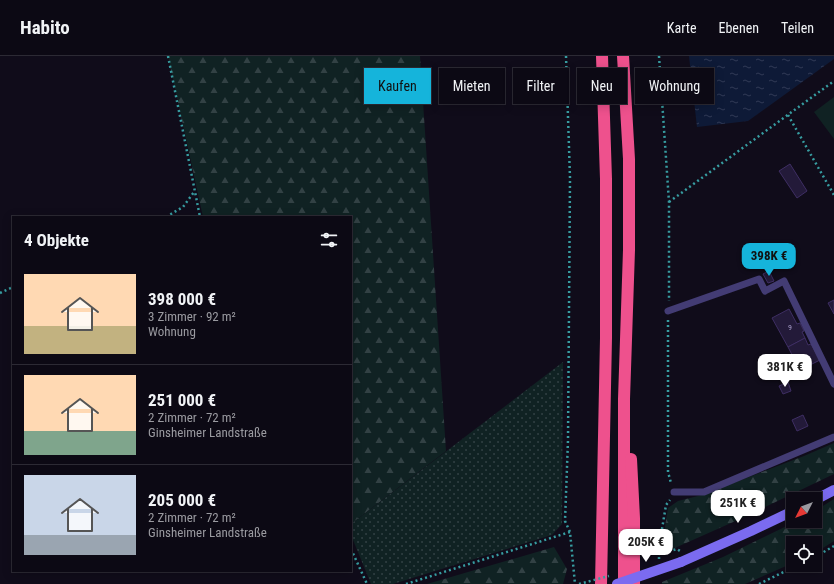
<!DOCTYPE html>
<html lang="de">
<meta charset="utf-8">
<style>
body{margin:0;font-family:"Roboto Condensed",sans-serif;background:#1a1722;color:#f1f3f6;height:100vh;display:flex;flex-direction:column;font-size:15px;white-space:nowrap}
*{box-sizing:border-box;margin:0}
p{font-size:13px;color:#9a9aa0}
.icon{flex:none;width:22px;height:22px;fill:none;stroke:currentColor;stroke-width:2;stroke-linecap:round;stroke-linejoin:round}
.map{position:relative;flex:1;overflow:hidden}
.side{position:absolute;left:12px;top:160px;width:340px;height:356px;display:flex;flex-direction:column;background:#0c0914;border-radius:0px;box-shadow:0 2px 10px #0003,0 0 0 1px #2c2a34}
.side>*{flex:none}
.guide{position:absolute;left:364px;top:12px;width:380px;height:36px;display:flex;gap:8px}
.needle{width:26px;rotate:228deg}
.tools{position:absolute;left:786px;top:436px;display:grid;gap:8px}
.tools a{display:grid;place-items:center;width:36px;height:36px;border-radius:0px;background:#0c0914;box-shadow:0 2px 10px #0003,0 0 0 1px #2c2a34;font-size:20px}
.price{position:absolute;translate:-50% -34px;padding:0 9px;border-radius:8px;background:#fff;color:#222;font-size:13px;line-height:26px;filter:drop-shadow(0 1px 2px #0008)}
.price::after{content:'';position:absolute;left:50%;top:24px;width:12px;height:9px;margin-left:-6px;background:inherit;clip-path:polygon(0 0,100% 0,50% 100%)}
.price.selected{background:#15b4db;color:#111}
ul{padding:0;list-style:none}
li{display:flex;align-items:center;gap:12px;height:100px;padding:0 12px}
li+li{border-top:1px solid #2c2a34}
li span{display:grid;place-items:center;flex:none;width:112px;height:80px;border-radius:0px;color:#555}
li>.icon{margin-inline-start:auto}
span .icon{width:48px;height:48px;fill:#fffc;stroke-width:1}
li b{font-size:17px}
h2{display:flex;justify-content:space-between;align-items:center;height:48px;padding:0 12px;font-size:17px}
.chip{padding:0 14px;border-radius:0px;background:#0c0914;box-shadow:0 2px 10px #0003,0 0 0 1px #2c2a34;font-size:14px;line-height:36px}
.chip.selected{background:#15b4db;color:#111}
header{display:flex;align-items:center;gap:24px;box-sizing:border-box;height:56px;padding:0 20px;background:#0c0914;border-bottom:1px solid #2c2a34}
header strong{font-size:19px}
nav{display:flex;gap:22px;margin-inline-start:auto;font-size:14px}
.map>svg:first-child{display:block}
.green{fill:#102223}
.forest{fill:url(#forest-firs)}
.garden{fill:url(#garden-dots)}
.water{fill:url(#water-ripples)}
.building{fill:#231a39;stroke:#3e2e63}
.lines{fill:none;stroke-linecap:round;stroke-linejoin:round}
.path{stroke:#379da1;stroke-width:2.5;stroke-dasharray:2 3;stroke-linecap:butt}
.service{stroke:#433c74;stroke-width:7}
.secondary{stroke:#7b6bf0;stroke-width:10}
.motorway{stroke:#ee518d;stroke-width:12}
.path-bridge{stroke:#379da1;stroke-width:2.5;stroke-dasharray:2 3;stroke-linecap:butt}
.secondary-bridge{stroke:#7b6bf0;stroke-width:10}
.labels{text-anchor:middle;stroke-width:4;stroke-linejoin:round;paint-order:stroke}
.number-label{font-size:8px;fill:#a89eca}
</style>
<header>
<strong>Habito</strong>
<nav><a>Karte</a><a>Ebenen</a><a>Teilen</a></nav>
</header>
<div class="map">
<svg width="834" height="528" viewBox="0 0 834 528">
<defs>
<pattern id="forest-firs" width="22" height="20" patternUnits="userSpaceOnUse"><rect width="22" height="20" fill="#102223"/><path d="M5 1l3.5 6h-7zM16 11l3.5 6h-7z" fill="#324144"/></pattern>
<pattern id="garden-dots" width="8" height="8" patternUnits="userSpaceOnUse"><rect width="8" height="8" fill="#102223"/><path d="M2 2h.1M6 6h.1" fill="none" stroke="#324144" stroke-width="1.8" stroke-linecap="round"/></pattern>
<pattern id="water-ripples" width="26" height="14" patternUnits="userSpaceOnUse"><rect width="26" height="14" fill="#0e1a37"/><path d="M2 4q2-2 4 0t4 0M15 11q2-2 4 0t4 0" fill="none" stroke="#303a55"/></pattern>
</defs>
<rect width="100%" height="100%" fill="#100c1a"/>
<path class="green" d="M834 41V83L814 56Z"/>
<g class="forest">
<path d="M168 0H420L446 395 351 468V161H203Z"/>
<path d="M834 387V418L740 463 668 495 663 496 662 489 668 452 678 445 702 439 804 400Z"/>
<path d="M834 443V485L815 497V487H793V507L745 528H662V526L723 501 797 465H815V455Z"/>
<path d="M554 491 567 513 563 528H427Z"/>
</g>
<path class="garden" d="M563 306 562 468 552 479 393 528H371L351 479V468Z"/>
<path class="water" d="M689 0H834V3L748 65 697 71Z"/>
<g class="building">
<path d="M790 108 807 135 797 142 779 115Z"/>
<path d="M769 215 774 225 768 227 763 218Z"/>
<path d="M834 244V258L828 247Z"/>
<path d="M789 253 797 268 800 267 804 275 802 276 805 282 788 291 772 262Z"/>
<path d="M805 282 808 289 811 288 820 304 800 314 788 291Z"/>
<path d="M791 305 797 317 785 323 779 312Z"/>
<path d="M788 326 791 335 783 338 779 330Z"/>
<path d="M803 359 808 370 797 375 792 364Z"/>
</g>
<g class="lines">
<g class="path">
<path d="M168 0 200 161"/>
<path d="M566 0 570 122 568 384 565 465 570 476 575 528"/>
<path d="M659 0 669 146V245"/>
<path d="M788 59 834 139"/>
<path d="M669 146 834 25"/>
<path d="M166 161 183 151 194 136"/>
<path d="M0 237 13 231"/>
<path d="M668 264V416L671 427"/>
<path d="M351 493 367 528"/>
<path d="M659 498 677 493 680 495"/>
<path d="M815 501 834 490"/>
<path d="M659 503V491L666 449 670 444"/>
<path d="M406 528 570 476"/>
<path d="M759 528 798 509"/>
</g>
<g class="service">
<path d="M668 255 759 223 765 235 784 225 834 328"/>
<path d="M674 436H704L834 381"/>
</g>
<g class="secondary">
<path d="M815 444 834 434"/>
<path d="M681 506 751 475 793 455"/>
</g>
<g class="motorway">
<path d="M623 0 629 103V194L624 343V528"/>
<path d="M631 403 634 462V528"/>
<path d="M601 528 606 282V123L602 0"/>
</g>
<path class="path-bridge" d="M579 528 609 520"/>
<path class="secondary-bridge" d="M617 528 681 506"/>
</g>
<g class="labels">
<g class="number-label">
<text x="790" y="274">9</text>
</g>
</g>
</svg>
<div class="tools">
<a><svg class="needle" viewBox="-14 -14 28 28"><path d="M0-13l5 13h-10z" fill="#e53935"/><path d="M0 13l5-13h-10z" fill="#9a9aa0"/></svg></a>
<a><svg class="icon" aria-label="locate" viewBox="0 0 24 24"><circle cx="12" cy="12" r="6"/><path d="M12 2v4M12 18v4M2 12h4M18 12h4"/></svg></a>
</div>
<b class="price selected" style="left:769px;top:221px">398K €</b>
<b class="price" style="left:785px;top:332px">381K €</b>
<b class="price" style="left:738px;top:468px">251K €</b>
<b class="price" style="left:646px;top:507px">205K €</b>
<div class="guide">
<a class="chip selected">Kaufen</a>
<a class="chip">Mieten</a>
<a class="chip">Filter</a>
<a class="chip">Neu</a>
<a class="chip">Wohnung</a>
</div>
<section class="side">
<h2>4 Objekte<svg class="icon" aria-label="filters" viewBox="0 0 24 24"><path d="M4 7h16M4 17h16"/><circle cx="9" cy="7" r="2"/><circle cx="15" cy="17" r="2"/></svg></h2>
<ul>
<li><span style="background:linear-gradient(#ffd9b3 65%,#c2b280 0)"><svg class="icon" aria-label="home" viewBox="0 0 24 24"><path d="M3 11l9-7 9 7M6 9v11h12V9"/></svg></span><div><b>398 000 €</b><p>3 Zimmer · 92 m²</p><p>Wohnung</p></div></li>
<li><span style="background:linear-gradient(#ffd9b3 70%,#7fa58c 0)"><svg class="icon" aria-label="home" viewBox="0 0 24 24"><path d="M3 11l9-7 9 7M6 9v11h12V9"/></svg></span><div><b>251 000 €</b><p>2 Zimmer · 72 m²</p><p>Ginsheimer Landstraße</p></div></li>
<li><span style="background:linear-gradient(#c9d6e8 75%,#9aa5b1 0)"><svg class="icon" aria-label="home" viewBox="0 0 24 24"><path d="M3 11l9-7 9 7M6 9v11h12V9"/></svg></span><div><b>205 000 €</b><p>2 Zimmer · 72 m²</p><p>Ginsheimer Landstraße</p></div></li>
</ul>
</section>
</div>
